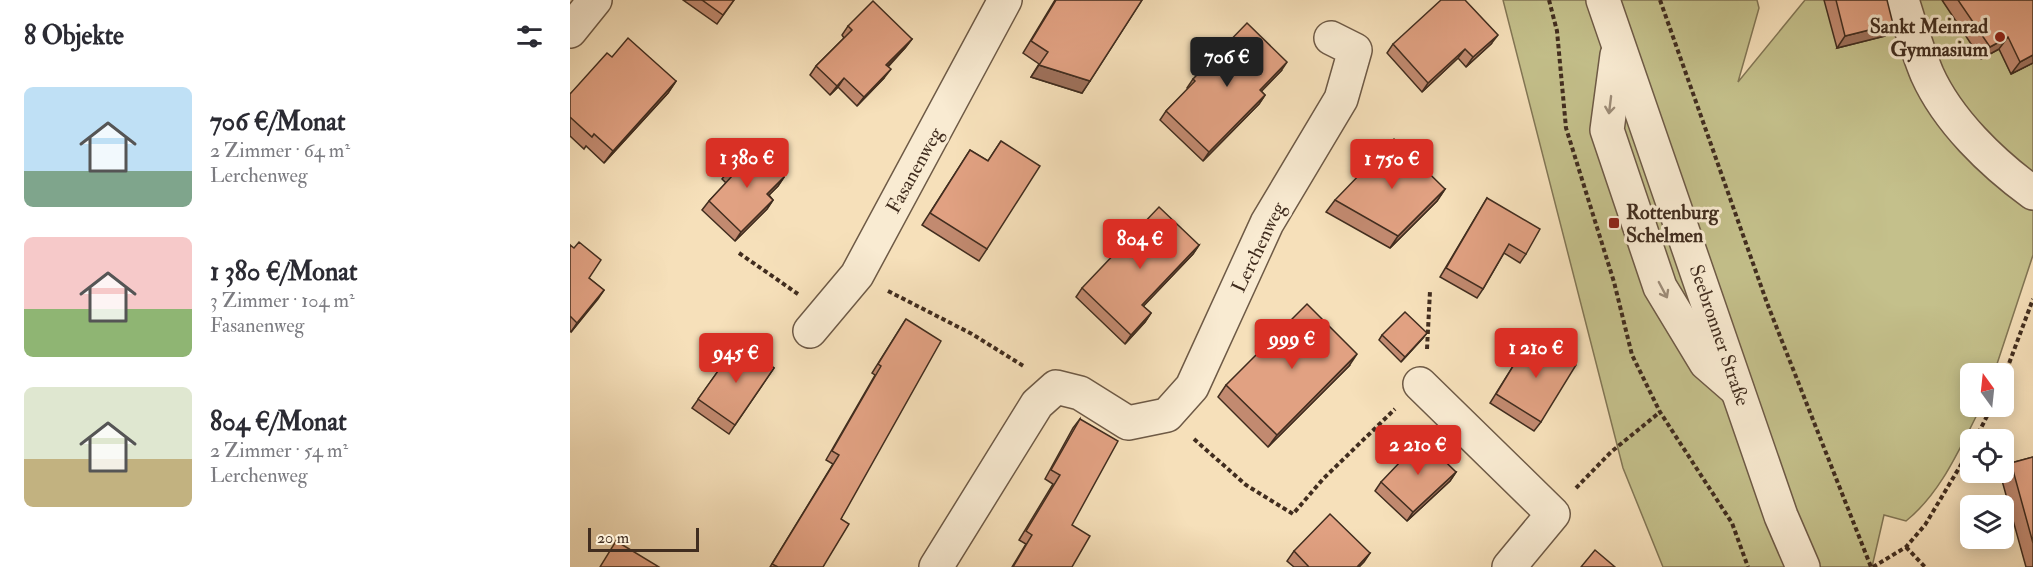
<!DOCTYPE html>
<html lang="de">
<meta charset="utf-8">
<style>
body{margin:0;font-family:"IM FELL Double Pica",serif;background:#f7f7f7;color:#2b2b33;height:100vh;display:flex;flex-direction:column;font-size:22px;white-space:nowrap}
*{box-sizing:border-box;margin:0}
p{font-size:20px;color:#7c7c81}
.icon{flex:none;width:33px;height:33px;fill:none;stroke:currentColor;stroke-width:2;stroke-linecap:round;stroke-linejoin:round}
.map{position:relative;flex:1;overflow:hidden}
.details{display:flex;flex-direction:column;background:#fff;width:570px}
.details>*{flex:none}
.needle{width:39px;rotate:345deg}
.controls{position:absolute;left:1390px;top:363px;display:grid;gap:12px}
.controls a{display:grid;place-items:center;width:54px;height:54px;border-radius:9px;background:#fff;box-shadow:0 3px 15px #0003;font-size:30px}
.scale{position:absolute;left:18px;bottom:15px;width:111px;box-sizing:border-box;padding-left:6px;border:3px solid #412d1f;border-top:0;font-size:16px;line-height:21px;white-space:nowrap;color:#412d1f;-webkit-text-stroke:4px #f9ebd2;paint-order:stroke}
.price{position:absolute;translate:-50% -51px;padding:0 14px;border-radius:6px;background:#d93025;color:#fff;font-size:20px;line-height:39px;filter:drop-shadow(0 2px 3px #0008)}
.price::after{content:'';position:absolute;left:50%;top:36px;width:18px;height:14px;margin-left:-9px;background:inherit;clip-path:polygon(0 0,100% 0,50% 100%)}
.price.active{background:#222;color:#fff}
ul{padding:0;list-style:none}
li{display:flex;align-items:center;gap:18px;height:150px;padding:0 24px}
li span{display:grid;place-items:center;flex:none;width:168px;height:120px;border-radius:9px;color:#555}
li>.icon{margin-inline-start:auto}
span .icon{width:72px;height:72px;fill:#fffc;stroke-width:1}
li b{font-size:26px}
h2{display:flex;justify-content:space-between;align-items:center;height:72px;padding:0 24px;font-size:26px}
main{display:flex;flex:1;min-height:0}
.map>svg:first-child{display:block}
.green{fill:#c4c08b;stroke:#827655;stroke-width:1.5}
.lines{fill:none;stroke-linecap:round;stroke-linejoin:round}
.minor-casing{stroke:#6e5a46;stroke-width:36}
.path{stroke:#412d1f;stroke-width:4;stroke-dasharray:4.5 3;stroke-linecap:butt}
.minor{stroke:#f9ebd2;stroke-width:33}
.wall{fill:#c28a70;stroke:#412d1f;stroke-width:1.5}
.shaded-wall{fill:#9e715b;stroke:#412d1f;stroke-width:1.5}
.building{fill:#e1a182;stroke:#412d1f;stroke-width:1.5}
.oneway{stroke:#9d8c78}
.poi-dot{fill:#8f2418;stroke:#f9ebd2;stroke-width:2}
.labels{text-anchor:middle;stroke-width:6;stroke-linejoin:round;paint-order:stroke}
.poi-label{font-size:20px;font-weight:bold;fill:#412d1f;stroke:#f9ebd2;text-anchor:end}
.street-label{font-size:20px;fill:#412d1f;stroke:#f9ebd2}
</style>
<main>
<section class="details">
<h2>8 Objekte<svg class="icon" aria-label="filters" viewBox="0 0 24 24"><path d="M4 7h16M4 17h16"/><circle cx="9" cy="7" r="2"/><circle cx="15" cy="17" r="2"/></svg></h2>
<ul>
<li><span style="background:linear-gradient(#bfe0f5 70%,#7fa58c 0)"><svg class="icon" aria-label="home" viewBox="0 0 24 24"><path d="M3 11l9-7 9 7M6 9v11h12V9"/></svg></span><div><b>706 €/Monat</b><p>2 Zimmer · 64 m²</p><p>Lerchenweg</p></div></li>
<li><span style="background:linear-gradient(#f6c9c9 60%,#8fb573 0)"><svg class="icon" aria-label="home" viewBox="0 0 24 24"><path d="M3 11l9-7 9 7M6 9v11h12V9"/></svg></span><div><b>1 380 €/Monat</b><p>3 Zimmer · 104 m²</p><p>Fasanenweg</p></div></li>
<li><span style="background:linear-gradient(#dfe7d0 60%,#c2b280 0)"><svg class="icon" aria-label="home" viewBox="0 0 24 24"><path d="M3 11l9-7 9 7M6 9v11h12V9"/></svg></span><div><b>804 €/Monat</b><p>2 Zimmer · 54 m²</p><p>Lerchenweg</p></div></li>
</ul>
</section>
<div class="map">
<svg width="1463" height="567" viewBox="0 0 1463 567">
<rect width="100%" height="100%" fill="#f6e0ba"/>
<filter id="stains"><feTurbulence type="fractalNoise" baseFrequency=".00333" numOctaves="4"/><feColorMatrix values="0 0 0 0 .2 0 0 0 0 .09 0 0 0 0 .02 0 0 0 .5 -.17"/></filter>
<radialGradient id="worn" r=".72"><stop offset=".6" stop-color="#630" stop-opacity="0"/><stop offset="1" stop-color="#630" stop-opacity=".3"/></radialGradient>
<path class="green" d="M933 0H1187L1189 8 1168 82 1235 0H1372L1411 58 1429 49 1441 74 1463 63V255L1424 373 1401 374V406L1411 407C1390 447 1372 492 1336 521L1314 515 1302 567H1093L1053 468Z"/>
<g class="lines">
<g class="minor-casing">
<g id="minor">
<path d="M1033 0 1211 516 1233 567"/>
<path d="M1332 0C1340 25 1347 50 1357 74 1378 121 1422 163 1463 193"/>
<path d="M0 31 25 0"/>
<path d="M1047 55 1037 130 1090 287 1136 363 1167 390"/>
<path d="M240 331 287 275 435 0"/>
<path d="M850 384 983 514 939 567"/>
<path d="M366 567 467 404 486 387 510 393 558 423 597 415 622 387 697 223 771 99 785 50 761 38"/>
</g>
</g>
<g class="path">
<path d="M979 0 987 31 996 128 1044 282 1062 355 1090 412 1162 523 1178 567"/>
<path d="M1090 0 1197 303 1301 567"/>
<path d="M169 253 228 294"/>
<path d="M318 291 402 334 455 367"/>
<path d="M857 349 860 291"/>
<path d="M1434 377 1463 299"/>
<path d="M624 439 676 485 723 514 753 479 825 409"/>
<path d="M1405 440 1422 406"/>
<path d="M1006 488 1041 452 1090 412"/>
<path d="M1336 547 1355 567"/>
<path d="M1303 567 1336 547 1355 525 1401 448"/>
</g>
<use href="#minor" class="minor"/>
</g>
<g class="wall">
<path d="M113 0H164L147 24Z"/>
<path d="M485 0H572L512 93 461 77 469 64 453 53Z"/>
<path d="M1254 0H1317L1315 36 1267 48Z"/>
<path d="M1372 0H1463V63L1441 74 1429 49 1411 59Z"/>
<path d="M278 26 342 39 335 48 318 67 314 78 287 106 268 87 260 95 240 75 246 66 274 38 272 35Z"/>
<path d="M823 44H921L896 67 888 58 852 92 817 53Z"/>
<path d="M42 57 106 81 98 93 34 163 16 146 14 149 0 136V94Z"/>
<path d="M711 71 691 91 695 95 689 104 633 161 590 120 596 111 618 89 617 88 623 79Z"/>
<path d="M431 141 417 249 409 261 352 225 400 150 418 161Z"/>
<path d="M159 170 214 177 208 186 199 195 203 200 197 209 165 241 132 210 139 201 156 183 152 179Z"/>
<path d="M875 189 867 201 820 248 756 212 765 200Z"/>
<path d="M917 198 956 254 950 263 934 253 913 289 907 298 870 277Z"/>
<path d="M0 245 19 278 34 290 1 332 0 331Z"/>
<path d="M629 245 623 254 573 306 581 313 575 322 555 344 506 297 512 288Z"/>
<path d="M336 319 271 519 253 567H200L263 464 256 460 305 375 302 373Z"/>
<path d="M812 335 853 338 831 362 809 340Z"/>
<path d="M961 337 971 422 964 431 920 403Z"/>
<path d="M168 343 204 368 159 434 122 408Z"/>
<path d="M779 366 698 447 648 397 656 385Z"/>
<path d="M510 419 502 525V567H442L456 544 449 540 483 484 475 479 503 428Z"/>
<path d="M1463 457V567H1456L1431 477 1441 463Z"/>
<path d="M886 472 880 481 837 521 805 491 811 482Z"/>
<path d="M724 551 800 553 789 567H724L717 561Z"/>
</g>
<g class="shaded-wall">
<path d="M1323 24 1315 36 1267 48 1275 36Z"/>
<path d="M928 35 921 44 896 67 903 57Z"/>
<path d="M1438 37 1429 49 1411 59 1420 47Z"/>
<path d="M342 39 335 48 310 74 316 65Z"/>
<path d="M895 49 888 58 852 92 858 83Z"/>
<path d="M1463 55V63L1441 74 1450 62Z"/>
<path d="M717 62 711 71 684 99 690 90Z"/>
<path d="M469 65 520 81 512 93 461 77Z"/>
<path d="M321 69 314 78 287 106 294 97Z"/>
<path d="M274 78 268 87 260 95 267 86Z"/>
<path d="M106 81 98 93 34 163 43 151Z"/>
<path d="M695 95 689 104 633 161 639 152Z"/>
<path d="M214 177 208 186 191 203 197 194Z"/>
<path d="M875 189 867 201 820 248 828 236Z"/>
<path d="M203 200 197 209 165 241 171 232Z"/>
<path d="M629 245 623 254 566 314 572 305Z"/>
<path d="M34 290 28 299 1 332 7 323Z"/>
<path d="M581 313 575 322 555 344 561 335Z"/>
<path d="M857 333 853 338 831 362 835 357Z"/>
<path d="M787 354 779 366 698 447 707 435Z"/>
<path d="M886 472 880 481 837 521 843 512Z"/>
<path d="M800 553 794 562 789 567H787Z"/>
</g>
<g class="building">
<path d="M132 0H164L153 15Z"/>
<path d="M486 0H572L520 81 469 65 478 52 461 41Z"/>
<path d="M871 0H895L928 35 903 57 895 49 858 83 823 44Z"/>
<path d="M1266 0H1317L1323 24 1275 36Z"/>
<path d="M1388 0H1463V55L1450 62 1438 37 1420 47Z"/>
<path d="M303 1 342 39 316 65 321 69 294 97 274 78 267 86 246 66 282 30 278 26Z"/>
<path d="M677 23 717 62 690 90 695 95 639 152 596 111 625 81 623 79Z"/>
<path d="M58 38 106 81 43 151 24 134 22 137 0 117V94L37 53 42 57Z"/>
<path d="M824 139 875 189 828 236 765 200Z"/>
<path d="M431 141 470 166 417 249 360 213 400 150 418 161Z"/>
<path d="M182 146 214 177 197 194 203 200 171 232 139 201 163 175 159 170Z"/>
<path d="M917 198 970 229 956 254 939 244 913 289 876 268Z"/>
<path d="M589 207 629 245 572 305 581 313 561 335 512 288Z"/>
<path d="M9 242 31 260 19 278 34 290 7 323 0 316V245L4 248Z"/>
<path d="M737 304 787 354 707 435 656 385Z"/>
<path d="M835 312 857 333 835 357 812 335Z"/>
<path d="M336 319 371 341 271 519 279 524 253 567H208L202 564 269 455 262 451 311 366 308 364Z"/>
<path d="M961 337 1006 365 971 422 926 394Z"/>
<path d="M168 343 204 368 165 425 128 399Z"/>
<path d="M510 419 548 441 502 525 520 536 502 567H443L462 535 456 531 490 475 481 470Z"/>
<path d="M852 439 886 472 843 512 811 482Z"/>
<path d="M1463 457V543L1441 463Z"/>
<path d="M760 514 800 553 787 567H739L724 551Z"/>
<path d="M46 541 89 567H30Z"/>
<path d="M1025 550 1045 567H1011Z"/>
</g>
<defs><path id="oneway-shaft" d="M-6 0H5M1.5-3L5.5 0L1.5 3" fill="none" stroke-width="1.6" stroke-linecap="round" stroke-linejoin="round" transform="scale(1.5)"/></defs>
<g class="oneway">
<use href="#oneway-shaft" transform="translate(1040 105) rotate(97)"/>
<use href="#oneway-shaft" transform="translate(1093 290) rotate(62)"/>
</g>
<g class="poi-dot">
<circle cx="1430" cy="37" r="6"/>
<rect x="1038" y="217" width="12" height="12" rx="3"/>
</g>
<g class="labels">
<g class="poi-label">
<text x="1418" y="33">Sankt Meinrad<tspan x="1418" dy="23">Gymnasium</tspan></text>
<text x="1056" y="219" text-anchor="start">Rottenburg<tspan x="1056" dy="23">Schelmen</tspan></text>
</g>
<g class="street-label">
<text transform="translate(344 170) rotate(-61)" y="7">Fasanenweg</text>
<text transform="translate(688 247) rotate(-64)" y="7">Lerchenweg</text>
<text transform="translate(1150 335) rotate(71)" y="7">Seebronner Straße</text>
</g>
</g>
<rect width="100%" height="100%" filter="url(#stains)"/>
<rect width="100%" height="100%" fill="url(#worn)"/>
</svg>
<div class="controls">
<a><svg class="needle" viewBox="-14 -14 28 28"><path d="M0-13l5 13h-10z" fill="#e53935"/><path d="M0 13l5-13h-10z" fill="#7c7c81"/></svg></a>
<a><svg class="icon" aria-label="locate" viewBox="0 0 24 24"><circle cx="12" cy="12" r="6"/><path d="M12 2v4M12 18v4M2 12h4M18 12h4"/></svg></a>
<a><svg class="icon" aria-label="layers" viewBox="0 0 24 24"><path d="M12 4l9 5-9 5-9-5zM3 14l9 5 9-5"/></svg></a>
</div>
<div class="scale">20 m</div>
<b class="price active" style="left:657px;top:88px">706 €</b>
<b class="price" style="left:177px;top:189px">1 380 €</b>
<b class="price" style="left:822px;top:190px">1 750 €</b>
<b class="price" style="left:570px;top:270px">804 €</b>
<b class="price" style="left:722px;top:370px">999 €</b>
<b class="price" style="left:966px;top:379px">1 210 €</b>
<b class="price" style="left:166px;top:384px">945 €</b>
<b class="price" style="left:848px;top:476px">2 210 €</b>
</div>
</main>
